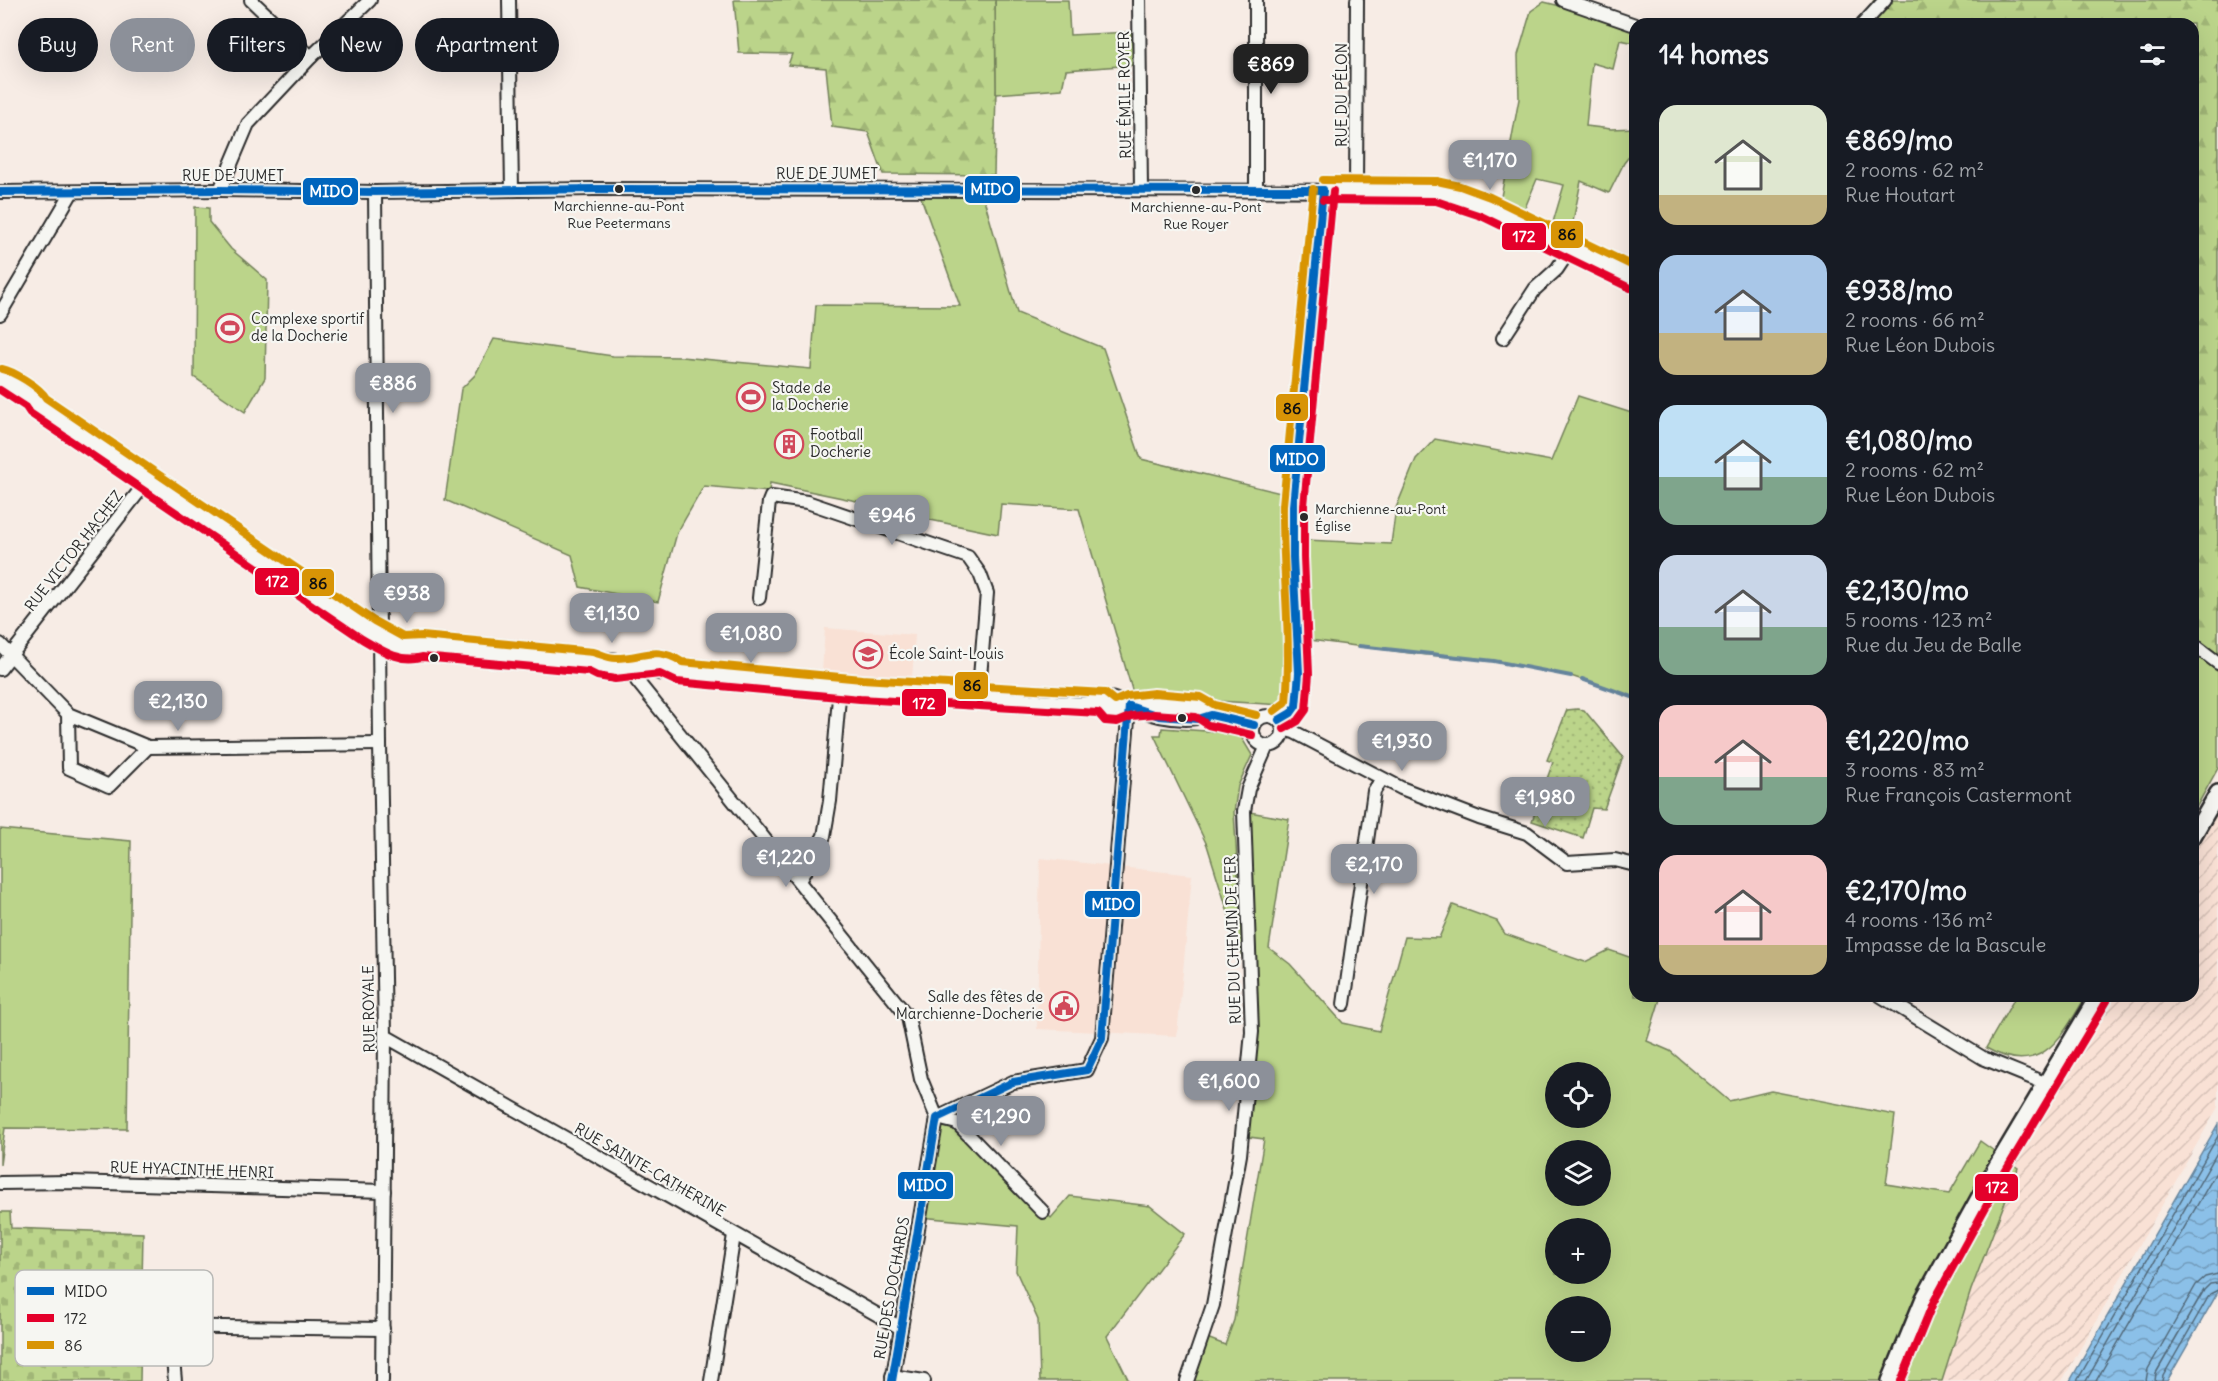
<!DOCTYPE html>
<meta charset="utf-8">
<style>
body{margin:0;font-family:Delius,sans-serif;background:#242831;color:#f1f3f6;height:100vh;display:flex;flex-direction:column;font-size:22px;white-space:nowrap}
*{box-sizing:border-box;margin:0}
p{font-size:20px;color:#9ea1a6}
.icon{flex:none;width:33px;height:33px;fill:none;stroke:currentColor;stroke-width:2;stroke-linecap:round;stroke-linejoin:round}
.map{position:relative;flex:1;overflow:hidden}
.drawer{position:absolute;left:1629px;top:18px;width:570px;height:984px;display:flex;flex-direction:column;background:#171b24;border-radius:18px;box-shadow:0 6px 24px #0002}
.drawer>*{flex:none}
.top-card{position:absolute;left:18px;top:18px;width:570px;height:54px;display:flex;gap:12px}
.tools{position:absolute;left:1545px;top:1062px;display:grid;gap:12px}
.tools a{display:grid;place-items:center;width:66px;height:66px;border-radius:50%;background:#171b24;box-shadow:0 6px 24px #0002;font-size:30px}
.price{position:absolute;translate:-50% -51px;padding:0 14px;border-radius:12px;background:#8c9099;color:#fff;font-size:20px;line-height:39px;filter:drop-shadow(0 2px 3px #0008)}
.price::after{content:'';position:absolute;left:50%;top:36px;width:18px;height:14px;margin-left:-9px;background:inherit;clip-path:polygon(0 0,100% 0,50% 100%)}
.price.current{background:#222;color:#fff}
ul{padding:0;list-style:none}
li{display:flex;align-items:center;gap:18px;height:150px;padding:0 30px}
li span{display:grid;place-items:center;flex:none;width:168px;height:120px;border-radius:18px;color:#555}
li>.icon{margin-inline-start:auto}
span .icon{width:72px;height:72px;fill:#fffc;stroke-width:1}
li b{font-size:26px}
h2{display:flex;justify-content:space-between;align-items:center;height:72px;padding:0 30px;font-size:26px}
.tag{padding:0 21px;border-radius:27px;background:#171b24;box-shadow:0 6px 24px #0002;font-size:21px;line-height:54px}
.tag.current{background:#8c9099;color:#fff}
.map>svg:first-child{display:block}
.built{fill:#f9e1d5}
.industrial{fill:url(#industrial-furrows)}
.grass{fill:#bbd48a;stroke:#73805a;stroke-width:1.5;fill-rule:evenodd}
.forest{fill:url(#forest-firs);stroke:#73805a;stroke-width:1.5}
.cemetery{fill:url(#cemetery-stones);stroke:#73805a;stroke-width:1.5}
.park{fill:url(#park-dots);stroke:#73805a;stroke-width:1.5}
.water{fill:url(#water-waves);stroke:#65849c;stroke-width:1.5}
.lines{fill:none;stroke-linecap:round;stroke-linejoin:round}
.shore{stroke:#516777;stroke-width:1.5}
.stream{stroke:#65849c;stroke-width:4}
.minor-casing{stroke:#2b2b2b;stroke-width:16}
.major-casing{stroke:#2b2b2b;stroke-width:20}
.minor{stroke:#f6f6f2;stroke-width:12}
.major{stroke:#f6f6f2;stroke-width:15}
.bus-1-casing{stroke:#f6f6f2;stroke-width:12}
.bus-2-casing{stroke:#f6f6f2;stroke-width:12}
.bus-3-casing{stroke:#f6f6f2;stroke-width:12}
.bus-1{stroke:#0065bd;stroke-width:8}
.bus-2{stroke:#e4002b;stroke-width:8}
.bus-3{stroke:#d89406;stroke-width:8}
.bus-dot{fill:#2b2b2b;stroke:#f6f6f2;stroke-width:2}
.labels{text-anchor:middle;stroke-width:4.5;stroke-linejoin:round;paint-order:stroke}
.bus-label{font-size:14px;fill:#2b2b2b;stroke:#f6f6f2}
.street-label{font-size:15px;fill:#2b2b2b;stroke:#f6f6f2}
.poi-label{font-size:15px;fill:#2b2b2b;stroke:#f6f6f2;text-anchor:start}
.key{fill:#f6f6f2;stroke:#b9b9b6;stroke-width:1.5}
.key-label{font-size:16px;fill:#2b2b2b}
.line-badge{stroke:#f6f6f2;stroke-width:2}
.badge-label{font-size:16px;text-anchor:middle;font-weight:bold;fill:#fff}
.pale-badge-label{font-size:16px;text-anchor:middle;font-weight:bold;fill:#111}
</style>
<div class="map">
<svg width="2218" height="1381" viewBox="0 0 2218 1381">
<defs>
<pattern id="industrial-furrows" width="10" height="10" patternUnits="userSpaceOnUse" patternTransform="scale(1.5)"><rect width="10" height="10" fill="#f9e1d5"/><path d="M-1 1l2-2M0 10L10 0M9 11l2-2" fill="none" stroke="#d6c1b7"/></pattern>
<pattern id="forest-firs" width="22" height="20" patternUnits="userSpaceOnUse" patternTransform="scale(1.5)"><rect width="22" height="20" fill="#bbd48a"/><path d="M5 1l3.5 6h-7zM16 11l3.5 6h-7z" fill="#a1b677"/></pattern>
<pattern id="cemetery-stones" width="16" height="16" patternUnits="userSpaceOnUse" patternTransform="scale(1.5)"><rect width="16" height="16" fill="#bbd48a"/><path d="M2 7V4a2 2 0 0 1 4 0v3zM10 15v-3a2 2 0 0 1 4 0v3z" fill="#a1b677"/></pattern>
<pattern id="park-dots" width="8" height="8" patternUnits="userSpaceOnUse" patternTransform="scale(1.5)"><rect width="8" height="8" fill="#bbd48a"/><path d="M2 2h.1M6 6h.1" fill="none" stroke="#a1b677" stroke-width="1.8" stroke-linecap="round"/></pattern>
<pattern id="water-waves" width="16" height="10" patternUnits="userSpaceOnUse" patternTransform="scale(1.5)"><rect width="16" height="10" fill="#8bc0e8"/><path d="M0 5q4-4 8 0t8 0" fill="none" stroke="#729cbc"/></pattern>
</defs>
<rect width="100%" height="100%" fill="#f7ece5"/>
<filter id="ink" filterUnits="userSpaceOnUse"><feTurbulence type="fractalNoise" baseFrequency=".0167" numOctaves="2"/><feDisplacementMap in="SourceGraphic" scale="12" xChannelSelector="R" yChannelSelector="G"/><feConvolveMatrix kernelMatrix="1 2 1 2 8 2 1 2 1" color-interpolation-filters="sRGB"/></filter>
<g filter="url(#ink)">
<g class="built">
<path d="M825 628 915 635 912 680 822 672Z"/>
<path d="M1040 858 1192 875 1177 1036 1037 1029Z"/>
</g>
<path class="industrial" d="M2218 812V1107L2062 1381H1942L1971 1290 2008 1161 2106 996H2193V853Z"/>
<g class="grass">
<path d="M995 0H1068L1070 35 1131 32 1134 65 1066 70 1062 89 996 94Z"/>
<path d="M1544 2 1629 23 1635 26V43L1620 40 1613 69 1592 63 1586 126 1611 129 1635 128V149L1624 163 1609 193 1581 181 1570 237 1551 229 1564 185 1537 179 1522 215 1500 202 1519 99 1518 55 1531 11Z"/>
<path d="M918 189H981L1017 313 1103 348 1141 459 1289 495C1288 512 1287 529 1287 546 1287 571 1295 693 1283 705L1136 696 1133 693 1079 509 1001 504 998 534 873 508 871 504 770 483 769 492 704 486 677 533 658 602 580 587 572 555 445 500 461 389 475 375 494 339 613 356 681 357 811 369 816 305 960 306Z"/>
<path d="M195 207 209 208V222L231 249 267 280 265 378 245 412 194 377Z"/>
<path d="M1578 396 1635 414V698L1571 676 1494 661 1418 654 1310 640 1297 622 1306 540 1391 544 1396 508 1416 459 1435 439 1551 461Z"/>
<path d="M2193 652 2218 672V768L2193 813Z"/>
<path d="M1162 728 1235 733 1240 735 1252 755 1238 786 1234 812 1243 960 1207 845 1154 735H1161Z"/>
<path d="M1244 811 1289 819 1269 948 1290 964 1343 1023 1379 1031 1405 937 1439 938 1453 905 1497 921 1505 934 1585 962 1609 950 1635 959V996H1661L1647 1041 1670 1051 1729 1101 1771 1091 1895 1115 1886 1184 1949 1194 1980 1141 2018 1168 1971 1290 1942 1381H1190L1202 1336 1225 1345 1234 1320 1264 1139 1241 1136 1251 1072ZM1556 1072H1600V1118H1556ZM1556 1150H1600V1196H1556ZM1556 1228H1600V1274H1556ZM1556 1306H1600V1352H1556Z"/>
<path d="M0 829 131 841 127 1129 5 1128 0 1165Z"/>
<path d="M2016 996H2086C2061 1038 2041 1079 1986 1048Z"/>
<path d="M937 1118 957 1123 1051 1218 1070 1196 1150 1206 1185 1234 1107 1336 1129 1381H1040L1038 1320 1016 1271 1018 1226 920 1217Z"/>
</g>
<g class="forest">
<path d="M734 0H995L996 89 994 175 883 174 868 132 832 127 826 68 788 65 792 54 739 53Z"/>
<path d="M1874 0H2218V654L2193 635V24H1858Z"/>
</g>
<path class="cemetery" d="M0 1212H10L11 1228 143 1233 140 1381H0Z"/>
<path class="park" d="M1577 709 1584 710 1623 757 1604 809 1592 808 1583 838 1532 821 1553 762 1547 760 1567 710Z"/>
<path class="water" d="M2218 1124V1292L2167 1381H2070Z"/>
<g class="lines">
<g class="shore">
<path d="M2077 1381 2218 1136"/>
<path d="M2086 1381 2218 1151"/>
<path d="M2096 1381 2218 1169"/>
<path d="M2146 1381 2148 1369 2196 1285 2205 1277 2218 1274"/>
<path d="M2155 1381 2156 1373 2204 1290 2210 1284 2218 1283"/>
<path d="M2162 1381 2163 1376 2210 1294 2218 1290"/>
</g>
<g class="stream">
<path d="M1359 646 1494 661 1571 676"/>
<path d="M1582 679 1635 698"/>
</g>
<g class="minor-casing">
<g id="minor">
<path d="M251 0 311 57"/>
<path d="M509 0 512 190"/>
<path d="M1139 0 1141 190"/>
<path d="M1563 0 1635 25"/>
<path d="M1863 24 1885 0"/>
<path d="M220 190 248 124 311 57 370 0"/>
<path d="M1256 190V0"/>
<path d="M1356 191 1357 0"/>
<path d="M0 192 220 190 375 192 594 189 1437 191 1485 206 1635 279"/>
<path d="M375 192 380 744 385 1036 382 1381"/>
<path d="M0 314 72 192"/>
<path d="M1503 338 1535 289 1557 269 1571 248"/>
<path d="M0 379 5 380 36 401V404L368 630C385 640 402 654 421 646L592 662C610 675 640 665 660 663L666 664 678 672"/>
<path d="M759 598 769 502 771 497 807 502 968 557 980 574 987 593 980 677 981 696"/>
<path d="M384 637 414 640 421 646"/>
<path d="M0 644 68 714 148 747 380 744"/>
<path d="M2193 644 2218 663"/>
<path d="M592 662C612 652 638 668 658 673 665 674 671 673 678 672L861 689 1084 704 1103 703 1109 698C1119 699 1123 703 1131 707 1156 717 1186 723 1211 715"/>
<path d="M635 666 637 681 908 1017 921 1079 937 1118 957 1123 1043 1212"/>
<path d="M0 669 148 480"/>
<path d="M1103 703 1109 711 1117 712 1129 706 1154 703 1200 707 1211 715 1254 725"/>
<path d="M68 714 69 768 109 786 148 747"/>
<circle cx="1268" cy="731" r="15"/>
<path d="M1279 720 1291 713 1296 706 1299 673 1293 557V506L1323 190"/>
<path d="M1283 729 1294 732 1401 788 1479 818 1527 833 1567 863 1615 860 1635 865"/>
<path d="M799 881 824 836 830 801 840 686"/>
<path d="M1881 996 1983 1058 2047 1084"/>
<path d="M1344 1004 1374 791 1382 779"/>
<path d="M385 1036 901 1328"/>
<path d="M0 1183 69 1182 384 1191"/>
<path d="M142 1326 383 1329"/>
<path d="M170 1326 175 1381"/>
<path d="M892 1376 924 1381"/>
<path d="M711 1381 734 1235"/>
<path d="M892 1381 937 1118 1013 1082 1087 1070 1102 1038 1129 706"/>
<path d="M1187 1381 1213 1305 1240 1155 1252 1032 1244 811 1248 789 1267 746"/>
</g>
</g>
<g class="major-casing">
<g id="major">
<path d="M2193 836 2218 793"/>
<path d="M1890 1381 1924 1298 1996 1167 2098 996"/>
</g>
</g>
<use href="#minor" class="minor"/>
<use href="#major" class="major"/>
<g class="bus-1-casing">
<g id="bus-1">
<path d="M0 192 220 190 375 192 594 189 1323 190"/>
<path d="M1129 706 1159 716 1198 719 1211 715 1254 725"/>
<path d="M1279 720 1291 713 1296 706 1299 673 1293 557V506L1323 190"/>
<path d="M892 1381 937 1118 1013 1082 1087 1070 1102 1038 1129 706"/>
</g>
</g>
<g class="bus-2-casing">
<g id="bus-2">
<path d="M1323 200 1436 201 1481 216 1630 288"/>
<path d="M0 390 26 407 30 413 362 639C381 650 399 663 422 657L589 672 597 676 615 679 660 674 677 682 860 699 1098 713 1105 721 1117 722 1132 716 1154 714 1196 717 1208 725 1252 735"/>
<path d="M1284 729 1298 721 1306 710 1309 674 1304 557V506L1333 191"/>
<path d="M1901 1381 1933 1303 2005 1172 2107 1001"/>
</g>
</g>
<g class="bus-3-casing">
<g id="bus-3">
<path d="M1323 180 1437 181 1460 186 1490 197 1635 267"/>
<path d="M2 369C13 371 41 388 46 398L374 621 403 637 422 636 593 652C601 654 607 658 616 658 643 658 656 645 682 662L862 679 1105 693 1115 701 1127 696 1154 693 1201 697 1215 705 1256 715"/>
<path d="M1274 711 1286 702C1292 637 1282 571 1283 505L1313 189"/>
</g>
</g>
<use href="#bus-1" class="bus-1"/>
<use href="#bus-2" class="bus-2"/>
<use href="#bus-3" class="bus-3"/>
</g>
</g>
<defs>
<g id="stadium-ring" transform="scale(1.5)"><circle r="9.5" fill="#f6f6f2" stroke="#d1495b" stroke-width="1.5"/><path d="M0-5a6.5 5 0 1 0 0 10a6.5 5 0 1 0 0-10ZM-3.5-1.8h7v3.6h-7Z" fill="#d1495b"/></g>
<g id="building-ring" transform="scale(1.5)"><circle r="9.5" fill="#f6f6f2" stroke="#d1495b" stroke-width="1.5"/><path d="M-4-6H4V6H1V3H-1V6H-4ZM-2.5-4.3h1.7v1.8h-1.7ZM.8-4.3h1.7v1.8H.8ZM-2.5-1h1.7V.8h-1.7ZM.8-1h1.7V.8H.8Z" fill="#d1495b"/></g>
<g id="school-ring" transform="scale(1.5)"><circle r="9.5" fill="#f6f6f2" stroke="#d1495b" stroke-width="1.5"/><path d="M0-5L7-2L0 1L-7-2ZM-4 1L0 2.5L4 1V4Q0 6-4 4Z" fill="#d1495b"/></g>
<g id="civic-ring" transform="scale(1.5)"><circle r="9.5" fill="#f6f6f2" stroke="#d1495b" stroke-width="1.5"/><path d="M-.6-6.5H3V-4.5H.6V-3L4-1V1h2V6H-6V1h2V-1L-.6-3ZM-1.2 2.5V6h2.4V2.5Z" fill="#d1495b"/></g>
</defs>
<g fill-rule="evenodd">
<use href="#stadium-ring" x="230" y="328"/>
<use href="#stadium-ring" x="751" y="397"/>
<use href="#building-ring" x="789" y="444"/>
<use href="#school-ring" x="868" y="654"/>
<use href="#civic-ring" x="1064" y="1006"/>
</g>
<g class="bus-dot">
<circle cx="619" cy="189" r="5"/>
<circle cx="1196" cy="190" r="5"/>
<circle cx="1304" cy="517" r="5"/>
<circle cx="434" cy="658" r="5"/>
<circle cx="1182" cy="718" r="5"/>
</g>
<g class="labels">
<g class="bus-label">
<text x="619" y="211">Marchienne-au-Pont<tspan x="619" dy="17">Rue Peetermans</tspan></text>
<text x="1196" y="212">Marchienne-au-Pont<tspan x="1196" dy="17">Rue Royer</tspan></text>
<text x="1315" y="514" text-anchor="start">Marchienne-au-Pont<tspan x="1315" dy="17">Église</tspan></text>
</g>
<g class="street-label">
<text transform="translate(1125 95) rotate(-91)" y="5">RUE ÉMILE ROYER</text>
<text transform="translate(1342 95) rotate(-90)" y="5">RUE DU PÉLON</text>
<text x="827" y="179">RUE DE JUMET</text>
<text x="233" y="181">RUE DE JUMET</text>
<text transform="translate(74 551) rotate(-52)" y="5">RUE VICTOR HACHEZ</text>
<text transform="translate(1233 940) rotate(-92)" y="5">RUE DU CHEMIN DE FER</text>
<text transform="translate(369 1009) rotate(-91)" y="5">RUE ROYALE</text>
<text transform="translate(192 1170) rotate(2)" y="5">RUE HYACINTHE HENRI</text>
<text transform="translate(650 1170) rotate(30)" y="5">RUE SAINTE-CATHERINE</text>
<text transform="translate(892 1288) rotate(-80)" y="5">RUE DES DOCHARDS</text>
</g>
<g class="poi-label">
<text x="251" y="324">Complexe sportif<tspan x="251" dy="17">de la Docherie</tspan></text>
<text x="772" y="393">Stade de<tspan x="772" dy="17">la Docherie</tspan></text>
<text x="810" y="440">Football<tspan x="810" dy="17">Docherie</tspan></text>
<text x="889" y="659">École Saint-Louis</text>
<text x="1043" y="1002" text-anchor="end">Salle des fêtes de<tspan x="1043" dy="17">Marchienne-Docherie</tspan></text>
</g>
</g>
<rect x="15" y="1270" width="198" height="96" rx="9" class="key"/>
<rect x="27" y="1287" width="27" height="8" fill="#0065bd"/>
<rect x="27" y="1314" width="27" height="8" fill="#e4002b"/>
<rect x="27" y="1341" width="27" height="8" fill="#d89406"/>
<g class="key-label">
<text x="64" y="1297">MIDO</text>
<text x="64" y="1324">172</text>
<text x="64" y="1351">86</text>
</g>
<g class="line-badge">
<rect x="964" y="175" width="57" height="29" rx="6" fill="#0065bd"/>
<rect x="302" y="177" width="57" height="29" rx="6" fill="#0065bd"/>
<rect x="1550" y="220" width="34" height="29" rx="6" fill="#d89406"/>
<rect x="1501" y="222" width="46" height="29" rx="6" fill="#e4002b"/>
<rect x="1275" y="393" width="34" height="29" rx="6" fill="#d89406"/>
<rect x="1269" y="444" width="57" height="29" rx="6" fill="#0065bd"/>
<rect x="254" y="567" width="46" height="29" rx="6" fill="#e4002b"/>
<rect x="301" y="568" width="34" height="29" rx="6" fill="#d89406"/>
<rect x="954" y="671" width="35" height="29" rx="6" fill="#d89406"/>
<rect x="901" y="688" width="46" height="29" rx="6" fill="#e4002b"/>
<rect x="1084" y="890" width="57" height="28" rx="6" fill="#0065bd"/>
<rect x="897" y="1171" width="57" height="29" rx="6" fill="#0065bd"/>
<rect x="1974" y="1173" width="45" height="29" rx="6" fill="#e4002b"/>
</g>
<g class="badge-label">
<text x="992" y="195">MIDO</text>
<text x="331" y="197">MIDO</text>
<text x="1524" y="242">172</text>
<text x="1297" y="465">MIDO</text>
<text x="277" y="587">172</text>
<text x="924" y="709">172</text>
<text x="1113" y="910">MIDO</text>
<text x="925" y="1191">MIDO</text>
<text x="1997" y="1193">172</text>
</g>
<g class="pale-badge-label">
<text x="1567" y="240">86</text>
<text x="1292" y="414">86</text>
<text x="318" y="589">86</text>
<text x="972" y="691">86</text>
</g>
</svg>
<div class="tools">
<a><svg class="icon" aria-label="locate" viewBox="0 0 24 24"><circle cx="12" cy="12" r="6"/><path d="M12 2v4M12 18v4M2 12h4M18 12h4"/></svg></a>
<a><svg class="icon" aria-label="layers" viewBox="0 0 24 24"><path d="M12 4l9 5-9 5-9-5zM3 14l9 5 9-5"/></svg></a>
<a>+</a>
<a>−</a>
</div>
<b class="price current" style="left:1271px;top:95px">€869</b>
<b class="price" style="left:1490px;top:191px">€1,170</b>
<b class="price" style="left:393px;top:414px">€886</b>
<b class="price" style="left:892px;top:546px">€946</b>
<b class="price" style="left:407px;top:624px">€938</b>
<b class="price" style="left:612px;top:644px">€1,130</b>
<b class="price" style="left:751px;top:664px">€1,080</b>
<b class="price" style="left:178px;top:732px">€2,130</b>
<b class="price" style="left:1402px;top:772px">€1,930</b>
<b class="price" style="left:1545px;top:828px">€1,980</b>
<b class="price" style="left:786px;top:888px">€1,220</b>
<b class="price" style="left:1374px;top:895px">€2,170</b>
<b class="price" style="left:1229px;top:1112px">€1,600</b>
<b class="price" style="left:1001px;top:1147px">€1,290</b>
<div class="top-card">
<a class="tag">Buy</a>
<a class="tag current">Rent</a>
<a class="tag">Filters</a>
<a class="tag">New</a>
<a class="tag">Apartment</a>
</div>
<section class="drawer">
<h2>14 homes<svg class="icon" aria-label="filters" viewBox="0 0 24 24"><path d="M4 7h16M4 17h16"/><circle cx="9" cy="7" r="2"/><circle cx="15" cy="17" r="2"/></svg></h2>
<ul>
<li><span style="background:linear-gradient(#dfe7d0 75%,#c2b280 0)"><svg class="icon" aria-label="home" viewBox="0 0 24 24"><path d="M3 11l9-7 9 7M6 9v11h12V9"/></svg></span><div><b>€869/mo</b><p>2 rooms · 62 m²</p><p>Rue Houtart</p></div></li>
<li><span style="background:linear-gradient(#a9c7e8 65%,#c2b280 0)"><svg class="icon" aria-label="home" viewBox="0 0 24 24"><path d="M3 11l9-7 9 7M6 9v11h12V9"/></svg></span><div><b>€938/mo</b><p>2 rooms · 66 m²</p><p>Rue Léon Dubois</p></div></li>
<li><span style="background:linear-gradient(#bfe0f5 60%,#7fa58c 0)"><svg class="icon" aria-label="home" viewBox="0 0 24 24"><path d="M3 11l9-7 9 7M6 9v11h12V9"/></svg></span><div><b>€1,080/mo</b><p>2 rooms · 62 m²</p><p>Rue Léon Dubois</p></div></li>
<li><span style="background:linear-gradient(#c9d6e8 60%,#7fa58c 0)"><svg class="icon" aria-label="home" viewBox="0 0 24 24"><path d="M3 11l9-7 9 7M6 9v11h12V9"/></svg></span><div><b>€2,130/mo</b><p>5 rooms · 123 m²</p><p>Rue du Jeu de Balle</p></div></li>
<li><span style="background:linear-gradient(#f6c9c9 60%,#7fa58c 0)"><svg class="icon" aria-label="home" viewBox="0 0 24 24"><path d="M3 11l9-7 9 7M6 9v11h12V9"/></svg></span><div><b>€1,220/mo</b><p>3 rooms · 83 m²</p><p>Rue François Castermont</p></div></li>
<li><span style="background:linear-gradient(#f6c9c9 75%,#c2b280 0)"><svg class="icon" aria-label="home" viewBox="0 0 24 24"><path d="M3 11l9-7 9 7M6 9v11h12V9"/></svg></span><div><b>€2,170/mo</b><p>4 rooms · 136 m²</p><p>Impasse de la Bascule</p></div></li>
</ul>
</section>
</div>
